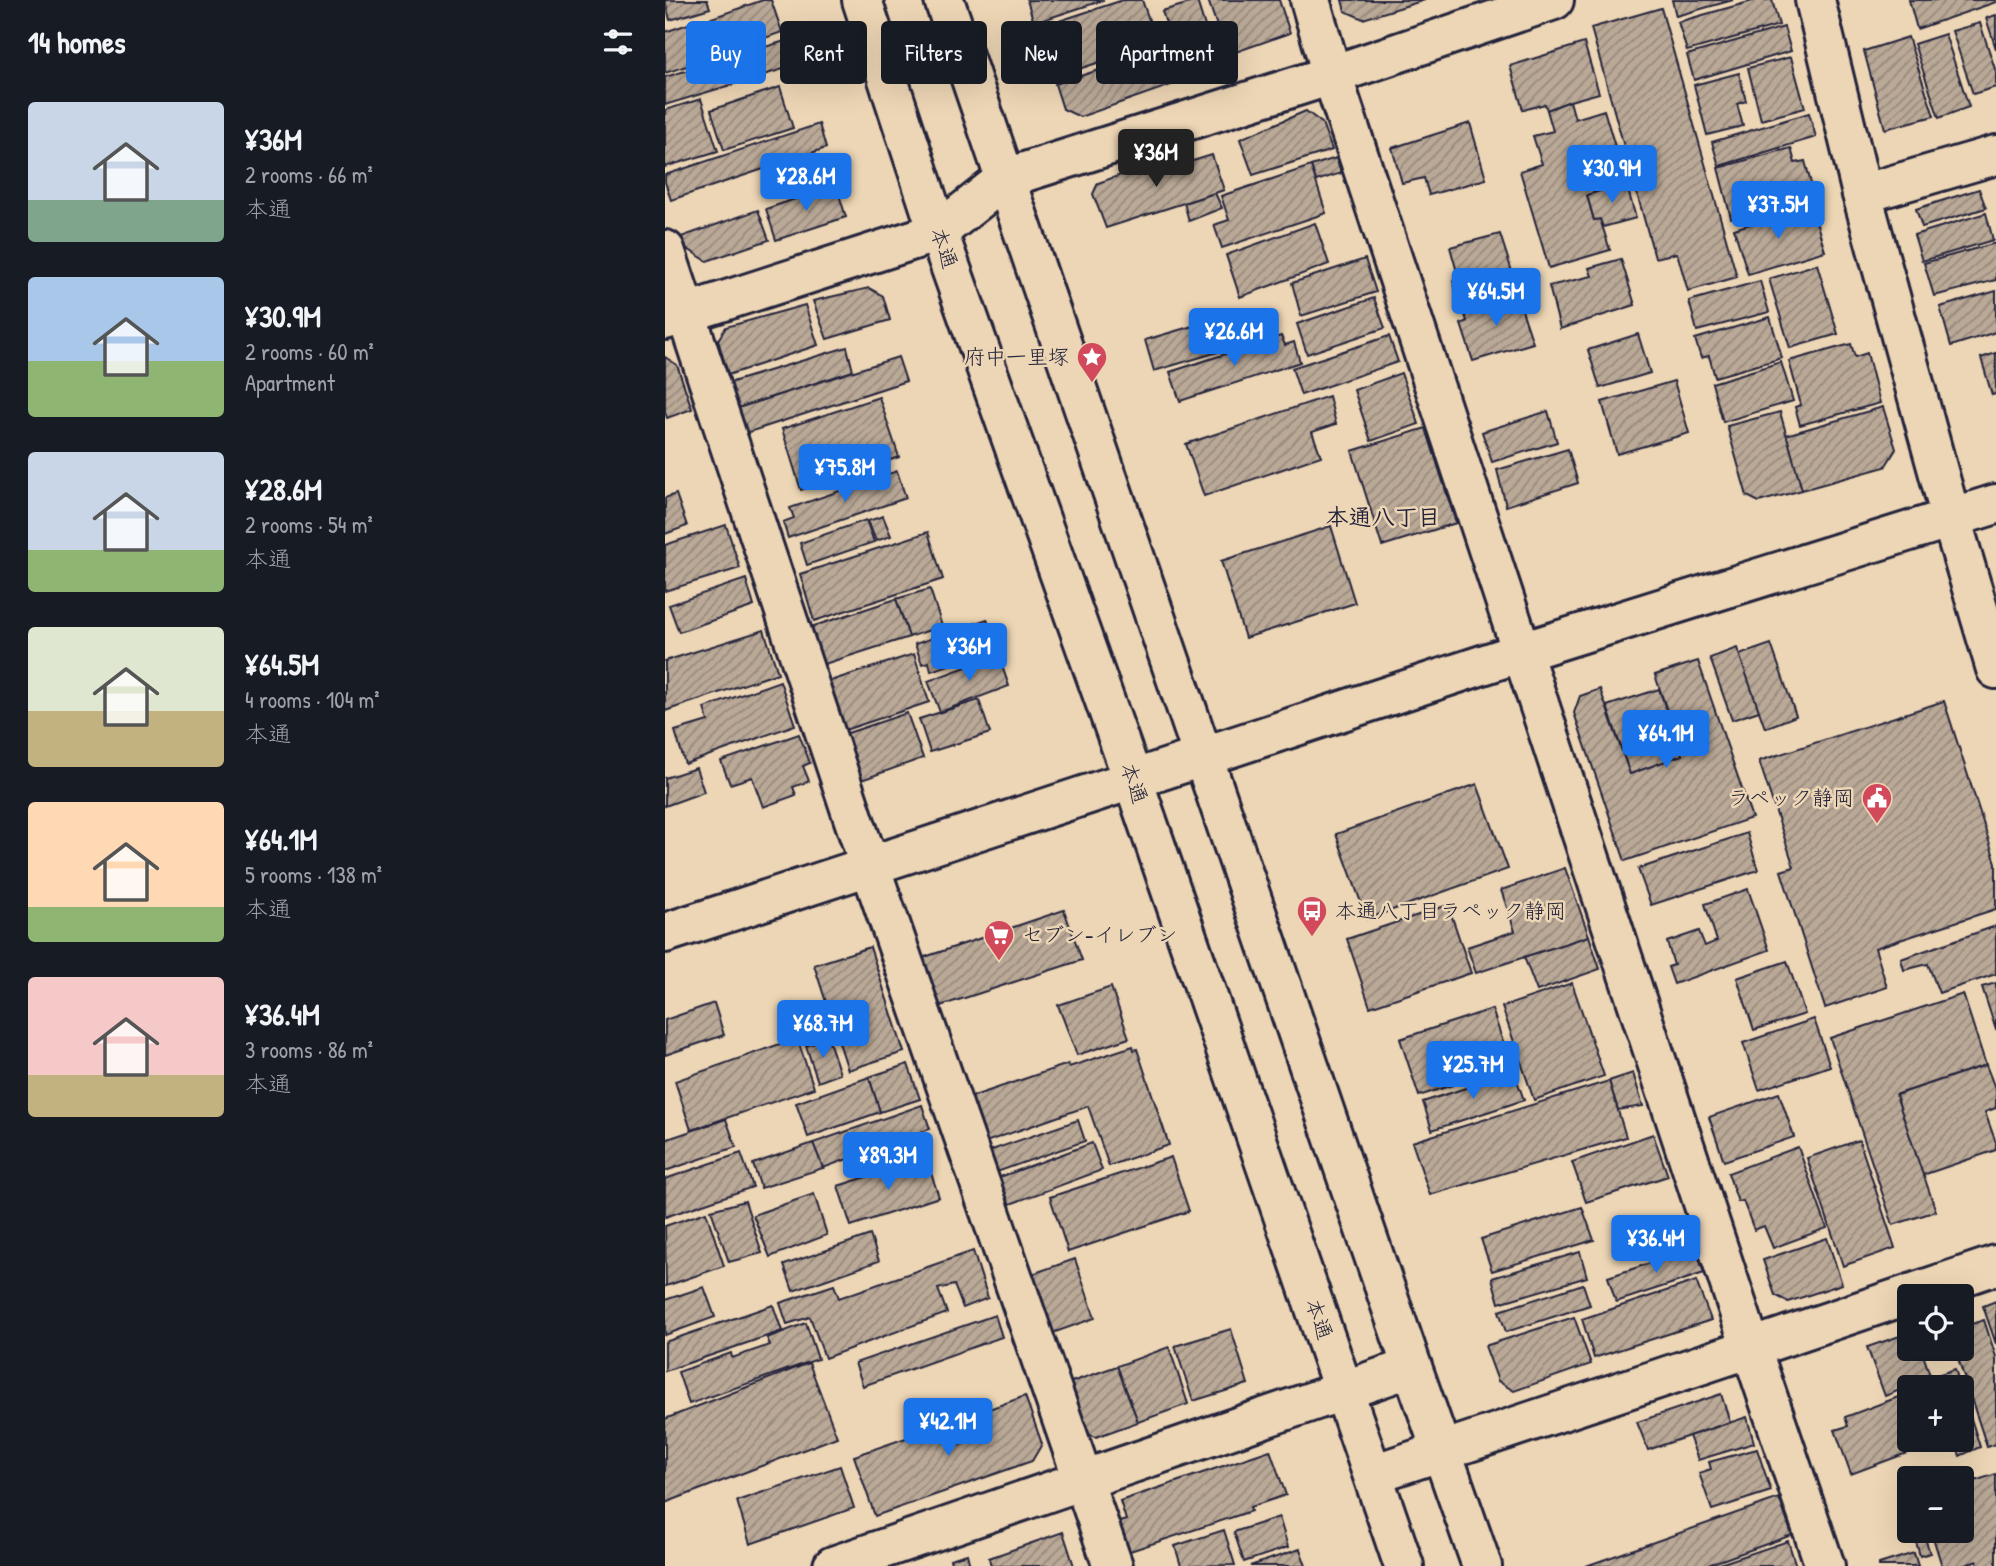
<!DOCTYPE html>
<meta charset="utf-8">
<style>
body{margin:0;font-family:"Patrick Hand","Klee One",sans-serif;background:#242831;color:#f1f3f6;height:100vh;display:flex;flex-direction:column;font-size:26px;white-space:nowrap}
*{box-sizing:border-box;margin:0}
p{font-size:23px;color:#9ea1a6}
.icon{flex:none;width:38px;height:38px;fill:none;stroke:currentColor;stroke-width:2;stroke-linecap:round;stroke-linejoin:round}
.map{position:relative;flex:1;overflow:hidden}
.drawer{display:flex;flex-direction:column;background:#171b24;width:665px}
.drawer>*{flex:none}
.banner{position:absolute;left:21px;top:21px;width:665px;height:63px;display:flex;gap:14px}
.tools{position:absolute;left:1232px;top:1284px;display:grid;gap:14px}
.tools a{display:grid;place-items:center;width:77px;height:77px;border-radius:7px;background:#171b24;box-shadow:0 7px 28px #0002;font-size:35px}
.price{position:absolute;translate:-50% -60px;padding:0 16px;border-radius:7px;background:#1a73e8;color:#fff;font-size:23px;line-height:46px;filter:drop-shadow(0 2px 4px #0008)}
.price::after{content:'';position:absolute;left:50%;top:42px;width:21px;height:16px;margin-left:-10px;background:inherit;clip-path:polygon(0 0,100% 0,50% 100%)}
.price.on{background:#222;color:#fff}
ul{padding:0;list-style:none}
li{display:flex;align-items:center;gap:21px;height:175px;padding:0 28px}
li span{display:grid;place-items:center;flex:none;width:196px;height:140px;border-radius:7px;color:#555}
li>.icon{margin-inline-start:auto}
span .icon{width:84px;height:84px;fill:#fffc;stroke-width:1}
li b{font-size:30px}
h2{display:flex;justify-content:space-between;align-items:center;height:84px;padding:0 28px;font-size:30px}
.pill{padding:0 24px;border-radius:7px;background:#171b24;box-shadow:0 7px 28px #0002;font-size:24px;line-height:63px}
.pill.on{background:#1a73e8;color:#fff}
main{display:flex;flex:1;min-height:0}
.map>svg:first-child{display:block}
.building{fill:url(#building-hatch);stroke:#22223b;stroke-width:2}
.lines{fill:none;stroke-linecap:round;stroke-linejoin:round}
.minor-casing{stroke:#22223b;stroke-width:44}
.tertiary-casing{stroke:#22223b;stroke-width:44}
.secondary-casing{stroke:#22223b;stroke-width:44}
.minor{stroke:#edd6b5;stroke-width:38}
.tertiary{stroke:#edd6b5;stroke-width:38}
.secondary{stroke:#edd6b5;stroke-width:38}
.labels{text-anchor:middle;stroke-width:5;stroke-linejoin:round;paint-order:stroke}
.street-label{font-size:21px;fill:#22223b;stroke:#edd6b5}
.poi-label{font-size:21px;fill:#22223b;stroke:#edd6b5;text-anchor:end}
.neighbourhood-label{font-size:23px;font-weight:bold;fill:#22223b;stroke:#edd6b5}
</style>
<main>
<section class="drawer">
<h2>14 homes<svg class="icon" aria-label="filters" viewBox="0 0 24 24"><path d="M4 7h16M4 17h16"/><circle cx="9" cy="7" r="2"/><circle cx="15" cy="17" r="2"/></svg></h2>
<ul>
<li><span style="background:linear-gradient(#c9d6e8 70%,#7fa58c 0)"><svg class="icon" aria-label="home" viewBox="0 0 24 24"><path d="M3 11l9-7 9 7M6 9v11h12V9"/></svg></span><div><b>¥36M</b><p>2 rooms · 66 m²</p><p>本通</p></div></li>
<li><span style="background:linear-gradient(#a9c7e8 60%,#8fb573 0)"><svg class="icon" aria-label="home" viewBox="0 0 24 24"><path d="M3 11l9-7 9 7M6 9v11h12V9"/></svg></span><div><b>¥30.9M</b><p>2 rooms · 60 m²</p><p>Apartment</p></div></li>
<li><span style="background:linear-gradient(#c9d6e8 70%,#8fb573 0)"><svg class="icon" aria-label="home" viewBox="0 0 24 24"><path d="M3 11l9-7 9 7M6 9v11h12V9"/></svg></span><div><b>¥28.6M</b><p>2 rooms · 54 m²</p><p>本通</p></div></li>
<li><span style="background:linear-gradient(#dfe7d0 60%,#c2b280 0)"><svg class="icon" aria-label="home" viewBox="0 0 24 24"><path d="M3 11l9-7 9 7M6 9v11h12V9"/></svg></span><div><b>¥64.5M</b><p>4 rooms · 104 m²</p><p>本通</p></div></li>
<li><span style="background:linear-gradient(#ffd9b3 75%,#8fb573 0)"><svg class="icon" aria-label="home" viewBox="0 0 24 24"><path d="M3 11l9-7 9 7M6 9v11h12V9"/></svg></span><div><b>¥64.1M</b><p>5 rooms · 138 m²</p><p>本通</p></div></li>
<li><span style="background:linear-gradient(#f6c9c9 70%,#c2b280 0)"><svg class="icon" aria-label="home" viewBox="0 0 24 24"><path d="M3 11l9-7 9 7M6 9v11h12V9"/></svg></span><div><b>¥36.4M</b><p>3 rooms · 86 m²</p><p>本通</p></div></li>
</ul>
</section>
<div class="map">
<svg width="1331" height="1566" viewBox="0 0 1331 1566">
<defs>
<pattern id="building-hatch" width="6" height="6" patternUnits="userSpaceOnUse" patternTransform="scale(1.75)"><rect width="6" height="6" fill="#baa997"/><path d="M-1 1l2-2M0 6l6-6M5 7l2-2" fill="none" stroke="#97897c"/></pattern>
</defs>
<rect width="100%" height="100%" fill="#edd6b5"/>
<filter id="ink" filterUnits="userSpaceOnUse"><feTurbulence type="fractalNoise" baseFrequency=".0143" numOctaves="2"/><feDisplacementMap in="SourceGraphic" scale="14" xChannelSelector="R" yChannelSelector="G"/><feConvolveMatrix kernelMatrix="1 2 1 2 8 2 1 2 1" color-interpolation-filters="sRGB"/></filter>
<g filter="url(#ink)">
<g class="building">
<path d="M0 0H42L45 8 5 20Z"/>
<path d="M98 0H106L117 32 47 57 35 22Z"/>
<path d="M362 0H439L369 23Z"/>
<path d="M458 0H477L492 43 399 74 382 25Z"/>
<path d="M543 0H614L625 33 562 55Z"/>
<path d="M677 0H760L698 19 680 11Z"/>
<path d="M1007 0H1068L1011 16Z"/>
<path d="M1091 0H1107L1114 25 1022 51 1013 22Z"/>
<path d="M1244 0H1331V2L1252 29Z"/>
<path d="M532 1 551 61 516 71 497 11Z"/>
<path d="M996 8 1072 277 1023 291 1012 253 990 258 926 28Z"/>
<path d="M1331 15V49L1321 18Z"/>
<path d="M29 22 41 60 0 73V32Z"/>
<path d="M1315 23 1331 72V87L1308 94 1287 31Z"/>
<path d="M1119 27 1126 51 1029 80 1022 55Z"/>
<path d="M1280 34 1304 107 1274 118 1249 44Z"/>
<path d="M1243 37 1269 116 1220 129 1199 51Z"/>
<path d="M120 41 128 66 0 105V77Z"/>
<path d="M919 43 934 93 905 101 882 110 880 104 858 110 845 66Z"/>
<path d="M500 49 512 83 415 117 398 109 390 84Z"/>
<path d="M1126 57 1140 108 1096 120 1083 68Z"/>
<path d="M1074 73 1081 101 1072 104 1078 126 1042 135 1029 85Z"/>
<path d="M115 87 128 128 59 150 46 110Z"/>
<path d="M36 99 53 151 0 167V110Z"/>
<path d="M905 101 910 119 939 110 961 183 922 195 929 220 935 219 945 250 884 268 855 171 877 164 868 136 888 131 882 110Z"/>
<path d="M641 111 657 123 667 150 588 175 575 139Z"/>
<path d="M1144 113 1151 137 1054 166 1047 142Z"/>
<path d="M805 123 821 179 764 195 759 178 737 183 727 148Z"/>
<path d="M154 124 161 148 6 200 0 182V175Z"/>
<path d="M1126 148 1130 163 1140 161 1149 195 1066 218 1053 168Z"/>
<path d="M512 155 515 165 547 155 559 190 441 228 428 194 433 183Z"/>
<path d="M671 158 676 173 651 181 646 166Z"/>
<path d="M646 166 661 213 557 248 549 225 564 220 556 196Z"/>
<path d="M961 183 971 218 938 227 935 219 929 220 922 195Z"/>
<path d="M171 185 181 217 111 240 101 209Z"/>
<path d="M1314 189 1321 208 1257 227 1251 209Z"/>
<path d="M550 193 557 208 524 221 519 203Z"/>
<path d="M1134 209 1137 222 1150 218 1160 251 1083 274 1069 229Z"/>
<path d="M93 210 104 240 42 261 21 248 16 237Z"/>
<path d="M1321 213 1328 240 1257 261 1249 235Z"/>
<path d="M650 223 664 264 575 297 561 255Z"/>
<path d="M835 234 850 281 793 298 788 281 794 279 785 247Z"/>
<path d="M1331 243V280L1269 296 1259 263Z"/>
<path d="M700 259 711 292 636 316 627 283Z"/>
<path d="M956 259 970 305 895 329 884 286 927 276 924 268Z"/>
<path d="M1152 264 1173 334 1125 348 1104 279Z"/>
<path d="M1095 281 1104 312 1032 331 1024 301Z"/>
<path d="M204 288 218 296 225 320 162 339 148 301Z"/>
<path d="M1331 291V332L1286 346 1275 307Z"/>
<path d="M852 295 868 343 808 361 796 324 802 321 799 312Z"/>
<path d="M709 298 720 328 642 354 632 324Z"/>
<path d="M140 305 153 345 63 375 53 340 61 327Z"/>
<path d="M579 311 590 341 489 371 480 340Z"/>
<path d="M1105 317 1117 358 1050 377 1044 356 1036 358 1030 339Z"/>
<path d="M973 334 985 373 935 388 923 350Z"/>
<path d="M616 336 620 345 629 342 635 362 515 401 505 372Z"/>
<path d="M724 336 733 362 636 395 627 368Z"/>
<path d="M1186 344 1190 357 1202 353 1215 403 1135 425 1130 407 1136 405 1124 361Z"/>
<path d="M182 347 188 371 73 408 64 383Z"/>
<path d="M1331 353V394L1327 395 1316 358Z"/>
<path d="M0 357 12 365 27 409 2 418 0 412Z"/>
<path d="M233 357 241 381 81 433 73 408Z"/>
<path d="M1116 362 1128 401 1058 422 1047 383Z"/>
<path d="M736 373 754 424 706 441 689 390Z"/>
<path d="M1009 381 1024 433 952 454 937 402Z"/>
<path d="M664 396 671 424 647 432 656 456 539 496 521 444Z"/>
<path d="M214 397 234 457 136 490 117 429Z"/>
<path d="M1218 407 1231 449 1220 467 1137 490 1121 435Z"/>
<path d="M883 411 892 442 827 462 817 432Z"/>
<path d="M1115 412 1137 490 1094 502 1082 496 1062 426Z"/>
<path d="M761 428 791 523 717 546 687 451Z"/>
<path d="M903 449 913 483 841 506 832 470Z"/>
<path d="M232 471 241 498 123 538 118 522 129 518 125 508Z"/>
<path d="M11 494 22 526 0 534V498Z"/>
<path d="M218 516 226 536 211 541 203 521Z"/>
<path d="M201 520 209 542 142 565 135 543Z"/>
<path d="M61 525 75 568 0 591V545Z"/>
<path d="M666 526 690 603 580 638 556 561Z"/>
<path d="M263 532 278 579 149 621 135 574Z"/>
<path d="M81 579 89 606 14 632 4 605Z"/>
<path d="M265 589 277 626 244 637 231 599Z"/>
<path d="M231 599 244 637 153 666 140 629Z"/>
<path d="M322 619 332 649 266 671 264 662 257 664 250 644Z"/>
<path d="M99 630 113 673 0 711V661Z"/>
<path d="M1106 644 1131 716 1100 728 1074 655Z"/>
<path d="M1072 648 1094 711 1067 720 1045 658Z"/>
<path d="M249 654 264 702 174 732 156 684Z"/>
<path d="M333 655 344 686 275 712 263 681Z"/>
<path d="M1033 661 1087 818 960 861 909 713 915 696 935 689 965 774 1017 755 990 675Z"/>
<path d="M115 681 130 725 20 764 10 731 43 721 39 708Z"/>
<path d="M994 689 1017 755 965 774 942 706Z"/>
<path d="M314 700 325 733 265 752 254 719Z"/>
<path d="M1279 701 1331 863V909L1210 948 1222 987 1160 1008 1116 871 1129 867 1094 761Z"/>
<path d="M242 713 258 758 191 782 177 735Z"/>
<path d="M134 734 145 763 138 766 144 781 128 787 131 795 98 807 87 777 65 784 56 761Z"/>
<path d="M31 768 39 792 0 806V778Z"/>
<path d="M812 784 843 869 702 919 671 834Z"/>
<path d="M1082 833 1093 870 986 905 973 869Z"/>
<path d="M900 868 924 936 811 973 802 947 850 931 836 890Z"/>
<path d="M1083 889 1104 950 1009 984 1003 967 1009 965 1002 942 1034 931 1040 946 1052 941 1040 904Z"/>
<path d="M783 905 806 973 705 1007 682 939Z"/>
<path d="M399 910 417 960 272 1007 257 958Z"/>
<path d="M1331 926V974L1274 993 1263 964 1239 970 1236 959Z"/>
<path d="M924 936 935 969 872 991 859 957Z"/>
<path d="M205 947 239 1052 183 1070 149 965Z"/>
<path d="M1122 961 1140 1014 1089 1030 1072 978Z"/>
<path d="M907 983 939 1076 869 1100 837 1007Z"/>
<path d="M1331 983V1030L1317 987Z"/>
<path d="M446 987 464 1038 412 1055 393 1005Z"/>
<path d="M1298 994 1321 1065 1231 1095 1271 1211 1228 1225 1165 1038Z"/>
<path d="M49 1003 59 1035 0 1055V1020Z"/>
<path d="M827 1009 846 1066 754 1096 735 1039Z"/>
<path d="M1149 1019 1165 1066 1094 1090 1078 1043Z"/>
<path d="M132 1038 149 1088 26 1130 10 1081Z"/>
<path d="M163 1038 175 1074 153 1082 141 1046Z"/>
<path d="M468 1046 469 1050 472 1049 504 1145 444 1166 423 1106 315 1144 300 1099 403 1064 404 1067Z"/>
<path d="M243 1064 255 1099 215 1112 204 1077Z"/>
<path d="M1321 1065 1331 1091V1108L1320 1112 1331 1143V1150L1258 1175 1231 1095Z"/>
<path d="M849 1072 859 1100 767 1130 758 1102Z"/>
<path d="M968 1073 978 1106 953 1110 944 1081Z"/>
<path d="M204 1077 215 1112 143 1137 131 1103Z"/>
<path d="M944 1081 961 1137 765 1195 747 1142Z"/>
<path d="M1114 1093 1129 1137 1059 1161 1044 1117Z"/>
<path d="M257 1105 265 1129 158 1168 148 1143Z"/>
<path d="M61 1119 71 1147 0 1171V1140Z"/>
<path d="M413 1120 420 1141 326 1174 318 1153Z"/>
<path d="M988 1134 1003 1176 921 1202 907 1162Z"/>
<path d="M1194 1140 1230 1248 1178 1266 1142 1158Z"/>
<path d="M148 1143 158 1168 96 1188 88 1164Z"/>
<path d="M427 1143 437 1170 337 1207 327 1180Z"/>
<path d="M1133 1147 1162 1228 1108 1248 1099 1226 1089 1230 1078 1201 1073 1202 1063 1173Z"/>
<path d="M76 1153 88 1187 0 1217V1179Z"/>
<path d="M506 1157 524 1211 403 1252 385 1197Z"/>
<path d="M261 1158 274 1197 186 1226 173 1186Z"/>
<path d="M149 1194 162 1235 105 1257 88 1215Z"/>
<path d="M80 1201 97 1253 64 1262 46 1210Z"/>
<path d="M917 1207 929 1240 827 1271 816 1239Z"/>
<path d="M41 1212 59 1266 1 1286 0 1226Z"/>
<path d="M205 1235 214 1261 128 1291 119 1265Z"/>
<path d="M1162 1238 1177 1284 1123 1302 1110 1295 1098 1260Z"/>
<path d="M1031 1248 1039 1273 951 1302 943 1277Z"/>
<path d="M308 1251 323 1298 298 1308 289 1285 273 1289 282 1313 160 1358 145 1317 122 1324 115 1303 169 1285 174 1298Z"/>
<path d="M915 1252 922 1277 834 1303 827 1278Z"/>
<path d="M410 1259 430 1318 382 1335 361 1276Z"/>
<path d="M1031 1281 1046 1320 929 1358 917 1319Z"/>
<path d="M918 1284 925 1305 841 1332 834 1311Z"/>
<path d="M39 1287 50 1317 0 1335V1300Z"/>
<path d="M1331 1301V1344L1318 1306Z"/>
<path d="M108 1305 117 1331 0 1371V1342Z"/>
<path d="M330 1315 337 1337 198 1386 190 1363Z"/>
<path d="M909 1317 926 1364 849 1391 833 1381 820 1346Z"/>
<path d="M1319 1320 1331 1357V1444L1322 1447 1290 1349H1297V1327Z"/>
<path d="M141 1323 153 1359 24 1404 13 1372 66 1353 67 1358 105 1345 102 1338Z"/>
<path d="M566 1329 583 1384 528 1401 510 1346Z"/>
<path d="M1244 1333V1349H1256L1266 1378 1220 1396 1202 1347Z"/>
<path d="M504 1347 523 1404 473 1422 452 1366Z"/>
<path d="M144 1363 172 1437 0 1503V1419Z"/>
<path d="M452 1366 473 1422 431 1437 410 1430 398 1385Z"/>
<path d="M1290 1369 1296 1388H1272L1269 1376Z"/>
<path d="M1297 1390 1315 1447 1295 1456 1290 1440H1297Z"/>
<path d="M1244 1393V1440L1274 1441 1186 1474 1170 1430 1183 1426 1180 1417Z"/>
<path d="M1056 1394 1065 1422 983 1450 972 1422Z"/>
<path d="M360 1396 377 1444 367 1461 210 1516 189 1456 278 1425 287 1448 317 1437 310 1414Z"/>
<path d="M1082 1417 1089 1443 1033 1460 1024 1436Z"/>
<path d="M1092 1449 1106 1491 1047 1510 1034 1473 1046 1469 1044 1462Z"/>
<path d="M605 1450 621 1495 585 1507 586 1511 453 1555 443 1526 461 1520 455 1501Z"/>
<path d="M175 1466 189 1508 85 1544 72 1501Z"/>
<path d="M1331 1474V1566H1313L1312 1561 1297 1566H1277L1266 1531H1297V1485Z"/>
<path d="M1114 1498 1127 1535 1040 1566H921Z"/>
<path d="M614 1517 623 1547 579 1562 569 1532Z"/>
<path d="M559 1530 570 1565 516 1566 510 1546Z"/>
<path d="M398 1532 409 1566H326L324 1558Z"/>
<path d="M1258 1532 1265 1553 1255 1556 1249 1535Z"/>
<path d="M1123 1541 1131 1566H1049Z"/>
<path d="M635 1549 641 1566H585Z"/>
<path d="M1249 1553 1253 1566H1214V1564Z"/>
<path d="M302 1554 305 1566H280L286 1564 285 1559Z"/>
</g>
<g class="lines">
<g class="minor-casing">
<g id="minor">
<path d="M645 0 667 75 1086 1348 1160 1566"/>
<path d="M1150 0 1197 194 1286 518 1331 669"/>
<path d="M1197 194 1331 155"/>
<path d="M0 250 190 823 448 1566"/>
<path d="M0 320 273 232 341 178 667 75 889 0"/>
<path d="M708 1474 1086 1348"/>
<path d="M168 1566 747 1367"/>
</g>
</g>
<g class="tertiary-casing">
<g id="tertiary">
<path d="M0 933 857 652 1331 504"/>
<path d="M1086 1348 1331 1265"/>
</g>
</g>
<g class="secondary-casing">
<g id="secondary">
<path d="M197 0 273 232 468 780 739 1566"/>
<path d="M279 0 747 1367 817 1566"/>
</g>
</g>
<use href="#minor" class="minor"/>
<use href="#tertiary" class="tertiary"/>
<use href="#secondary" class="secondary"/>
</g>
</g>
<defs>
<g id="sight-pin" transform="scale(1.575)"><path d="M0 17L-7.5 6A9.5 9.5 0 1 1 7.5 6Z" fill="#d1495b" stroke="#edd6b5"/><path d="M0-6L1.8-2.2L6-1.7L2.9 1.2L3.7 5.4L0 3.3L-3.7 5.4L-2.9 1.2L-6-1.7L-1.8-2.2Z" fill="#fff"/></g>
<g id="civic-pin" transform="scale(1.575)"><path d="M0 17L-7.5 6A9.5 9.5 0 1 1 7.5 6Z" fill="#d1495b" stroke="#edd6b5"/><path d="M-.6-6.5H3V-4.5H.6V-3L4-1V1h2V6H-6V1h2V-1L-.6-3ZM-1.2 2.5V6h2.4V2.5Z" fill="#fff"/></g>
<g id="bus-pin" transform="scale(1.575)"><path d="M0 17L-7.5 6A9.5 9.5 0 1 1 7.5 6Z" fill="#d1495b" stroke="#edd6b5"/><path d="M-5-6H5V4H4V6H2V4H-2V6H-4V4H-5ZM-3.5-4V0h7V-4ZM-3.5 1.2v1.5H-2V1.2ZM2 1.2v1.5H3.5V1.2Z" fill="#fff"/></g>
<g id="supermarket-pin" transform="scale(1.575)"><path d="M0 17L-7.5 6A9.5 9.5 0 1 1 7.5 6Z" fill="#d1495b" stroke="#edd6b5"/><path d="M-6-5.5h2.5l.6 2H6L4.5 2H-2.5L-4.4-4H-6ZM-1.5 3.2a1.3 1.3 0 1 0 .1 0ZM3 3.2a1.3 1.3 0 1 0 .1 0Z" fill="#fff"/></g>
</defs>
<g fill-rule="evenodd">
<use href="#sight-pin" x="427" y="357"/>
<use href="#civic-pin" x="1212" y="798"/>
<use href="#bus-pin" x="647" y="911"/>
<use href="#supermarket-pin" x="334" y="935"/>
</g>
<g class="labels">
<g class="street-label">
<text transform="translate(279 248) rotate(71)" y="7">本通</text>
<text transform="translate(469 783) rotate(71)" y="7">本通</text>
<text transform="translate(654 1319) rotate(71)" y="7">本通</text>
</g>
<g class="poi-label">
<text x="404" y="364">府中一里塚</text>
<text x="1189" y="805">ラペック静岡</text>
<text x="670" y="918" text-anchor="start">本通八丁目ラペック静岡</text>
<text x="357" y="942" text-anchor="start">セブン-イレブン</text>
</g>
<g class="neighbourhood-label">
<text x="718" y="525">本通八丁目</text>
</g>
</g>
</svg>
<div class="tools">
<a><svg class="icon" aria-label="locate" viewBox="0 0 24 24"><circle cx="12" cy="12" r="6"/><path d="M12 2v4M12 18v4M2 12h4M18 12h4"/></svg></a>
<a>+</a>
<a>−</a>
</div>
<b class="price on" style="left:491px;top:189px">¥36M</b>
<b class="price" style="left:947px;top:205px">¥30.9M</b>
<b class="price" style="left:141px;top:213px">¥28.6M</b>
<b class="price" style="left:1113px;top:241px">¥37.5M</b>
<b class="price" style="left:831px;top:328px">¥64.5M</b>
<b class="price" style="left:569px;top:368px">¥26.6M</b>
<b class="price" style="left:180px;top:504px">¥75.8M</b>
<b class="price" style="left:304px;top:683px">¥36M</b>
<b class="price" style="left:1001px;top:770px">¥64.1M</b>
<b class="price" style="left:158px;top:1060px">¥68.7M</b>
<b class="price" style="left:808px;top:1101px">¥25.7M</b>
<b class="price" style="left:223px;top:1192px">¥89.3M</b>
<b class="price" style="left:991px;top:1275px">¥36.4M</b>
<b class="price" style="left:283px;top:1458px">¥42.1M</b>
<div class="banner">
<a class="pill on">Buy</a>
<a class="pill">Rent</a>
<a class="pill">Filters</a>
<a class="pill">New</a>
<a class="pill">Apartment</a>
</div>
</div>
</main>
